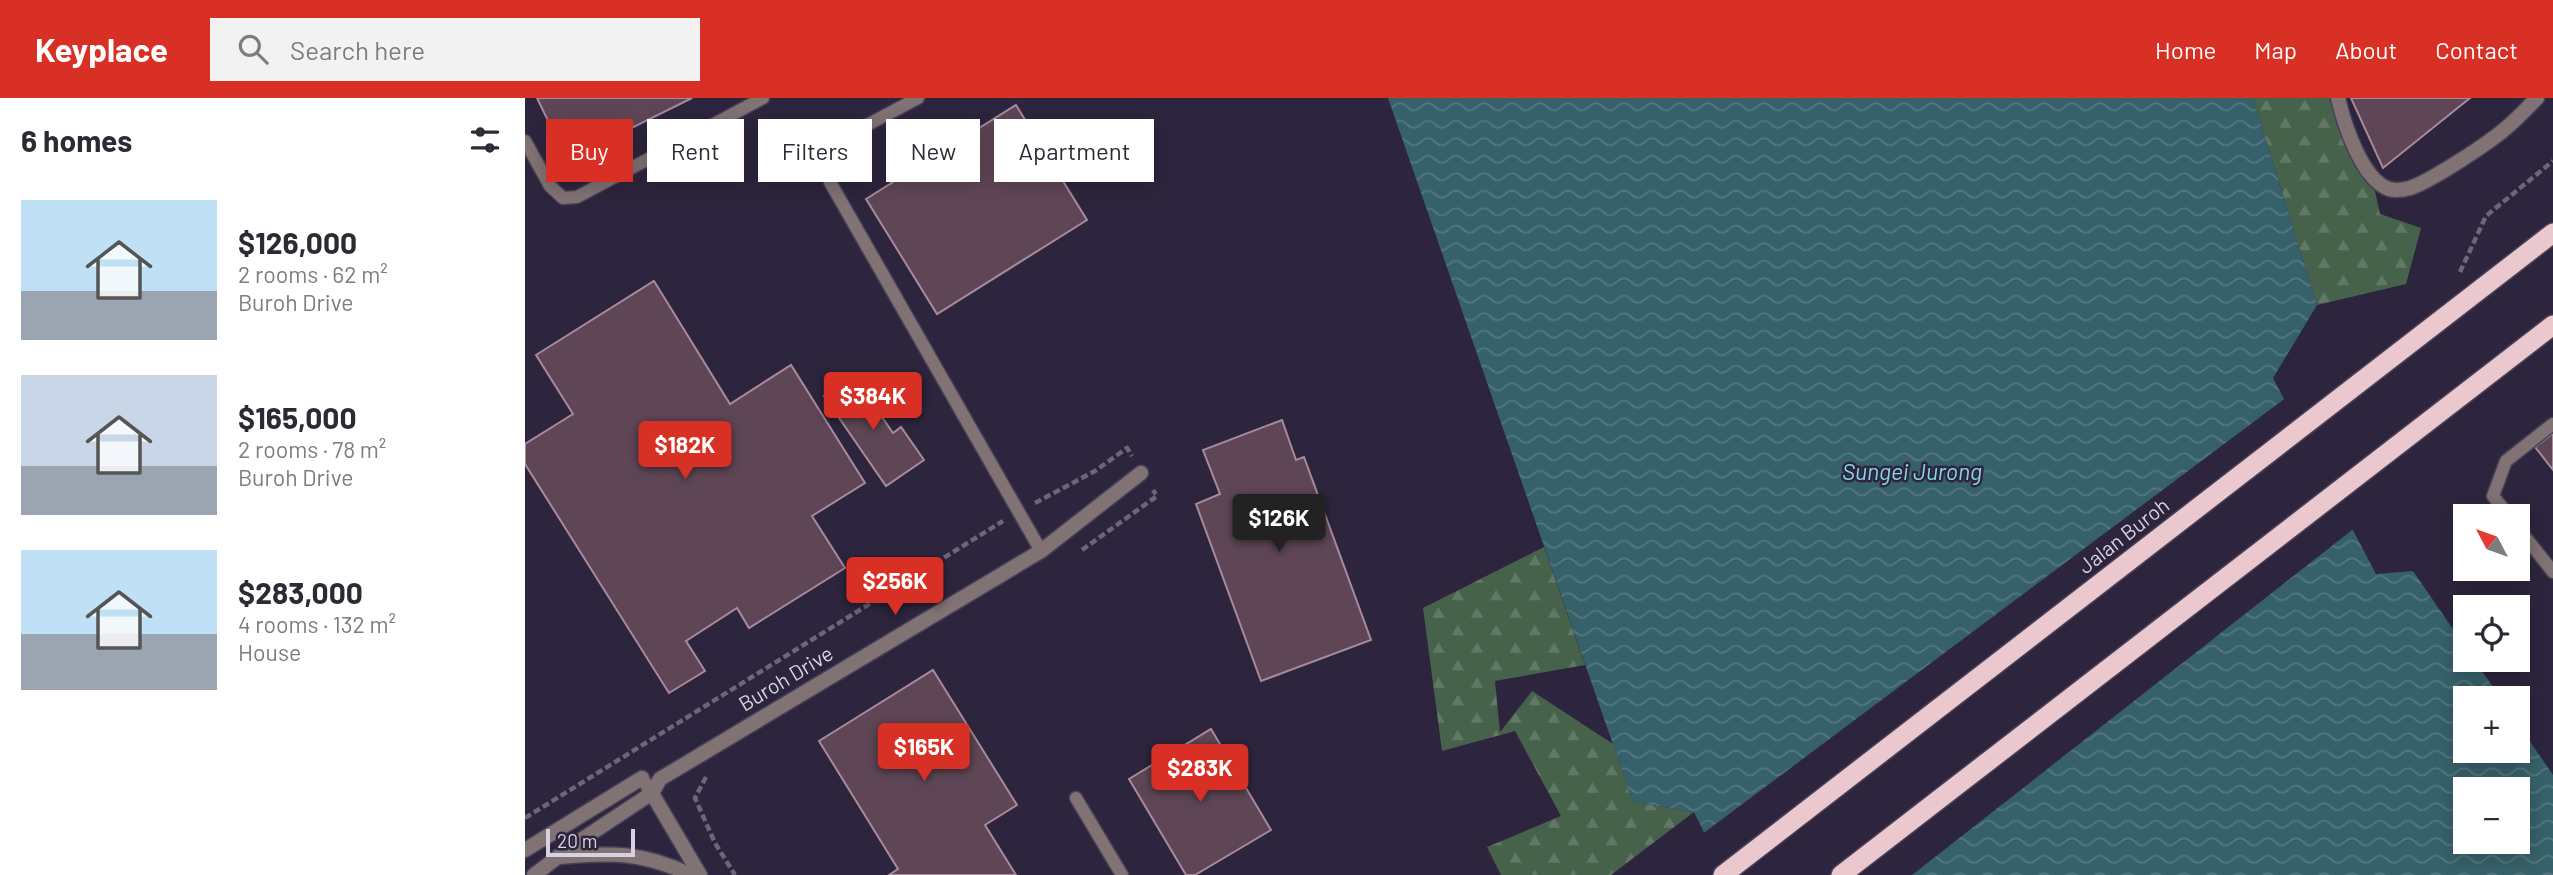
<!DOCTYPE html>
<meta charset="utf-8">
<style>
body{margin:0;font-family:Barlow,sans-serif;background:#f2f2f3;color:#2b2b33;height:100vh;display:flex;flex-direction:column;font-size:26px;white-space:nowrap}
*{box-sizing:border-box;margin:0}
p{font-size:23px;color:#7c7c81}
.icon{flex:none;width:38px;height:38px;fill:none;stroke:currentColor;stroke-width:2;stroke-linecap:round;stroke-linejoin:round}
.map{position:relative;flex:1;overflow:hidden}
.panel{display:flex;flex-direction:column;background:#fff;width:525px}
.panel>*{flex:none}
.guide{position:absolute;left:21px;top:21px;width:665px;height:63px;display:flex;gap:14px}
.needle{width:46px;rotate:311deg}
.tools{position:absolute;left:1928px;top:406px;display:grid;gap:14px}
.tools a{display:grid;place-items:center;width:77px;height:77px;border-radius:0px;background:#fff;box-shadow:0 4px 18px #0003;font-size:35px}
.scale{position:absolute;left:21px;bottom:18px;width:89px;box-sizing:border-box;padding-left:7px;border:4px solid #d6d2e1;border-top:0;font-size:19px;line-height:24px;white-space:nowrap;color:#d6d2e1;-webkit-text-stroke:5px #2d253d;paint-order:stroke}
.price{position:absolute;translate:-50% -60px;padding:0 16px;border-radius:7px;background:#d93025;color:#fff;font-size:23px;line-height:46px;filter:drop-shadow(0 2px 4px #0008)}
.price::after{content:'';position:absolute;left:50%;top:42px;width:21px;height:16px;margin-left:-10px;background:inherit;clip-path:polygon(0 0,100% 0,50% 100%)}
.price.on{background:#222;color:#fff}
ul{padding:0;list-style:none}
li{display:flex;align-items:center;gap:21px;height:175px;padding:0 21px}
li span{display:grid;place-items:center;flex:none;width:196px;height:140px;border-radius:0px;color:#555}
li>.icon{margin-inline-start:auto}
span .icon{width:84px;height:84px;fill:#fffc;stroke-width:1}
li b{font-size:30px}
h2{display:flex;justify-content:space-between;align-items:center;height:84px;padding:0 21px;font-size:30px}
.tag{padding:0 24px;border-radius:0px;background:#fff;box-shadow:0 4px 18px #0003;font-size:24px;line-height:63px}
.tag.on{background:#d93025;color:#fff}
header{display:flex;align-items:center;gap:42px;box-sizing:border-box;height:98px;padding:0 35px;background:#d93025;color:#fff}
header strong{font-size:33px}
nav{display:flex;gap:38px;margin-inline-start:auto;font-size:24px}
.search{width:490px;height:63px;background:#f2f2f3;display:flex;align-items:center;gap:18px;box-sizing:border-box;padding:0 24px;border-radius:0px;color:#7c7c81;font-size:26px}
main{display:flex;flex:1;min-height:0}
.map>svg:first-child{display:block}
.forest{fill:url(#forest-firs)}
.water{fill:url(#water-waves);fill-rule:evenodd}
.pier{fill:#2d253d}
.building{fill:#5f4656;stroke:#a78a9c;stroke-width:2}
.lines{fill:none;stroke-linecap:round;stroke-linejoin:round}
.service-casing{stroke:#484157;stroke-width:15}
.minor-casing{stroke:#484157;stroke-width:17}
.trunk-casing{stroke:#484157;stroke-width:22}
.path{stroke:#6c667b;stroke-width:4.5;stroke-dasharray:7 3.5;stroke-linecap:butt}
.service{stroke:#817274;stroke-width:12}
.minor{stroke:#817274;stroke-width:14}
.trunk{stroke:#eac8ce;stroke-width:19}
.labels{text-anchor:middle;stroke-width:5;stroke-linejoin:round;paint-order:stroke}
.street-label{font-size:21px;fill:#d6d2e1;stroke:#2d253d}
.water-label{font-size:23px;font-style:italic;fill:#88d5e5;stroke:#2d253d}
</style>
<header>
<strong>Keyplace</strong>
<div class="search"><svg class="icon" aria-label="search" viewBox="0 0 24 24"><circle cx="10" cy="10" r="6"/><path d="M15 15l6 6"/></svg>Search here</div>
<nav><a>Home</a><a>Map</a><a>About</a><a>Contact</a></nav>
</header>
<main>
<section class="panel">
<h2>6 homes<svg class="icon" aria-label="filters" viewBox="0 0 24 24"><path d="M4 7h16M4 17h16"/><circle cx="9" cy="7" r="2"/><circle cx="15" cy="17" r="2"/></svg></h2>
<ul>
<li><span style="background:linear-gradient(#bfe0f5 65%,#9aa5b1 0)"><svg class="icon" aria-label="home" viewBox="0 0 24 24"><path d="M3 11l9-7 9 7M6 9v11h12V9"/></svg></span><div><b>$126,000</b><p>2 rooms · 62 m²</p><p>Buroh Drive</p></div></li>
<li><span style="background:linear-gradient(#c9d6e8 65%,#9aa5b1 0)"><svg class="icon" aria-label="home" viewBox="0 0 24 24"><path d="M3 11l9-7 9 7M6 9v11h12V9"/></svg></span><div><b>$165,000</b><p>2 rooms · 78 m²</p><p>Buroh Drive</p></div></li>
<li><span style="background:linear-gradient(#bfe0f5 60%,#9aa5b1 0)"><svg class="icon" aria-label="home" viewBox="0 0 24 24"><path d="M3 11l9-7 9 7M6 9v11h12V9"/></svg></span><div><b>$283,000</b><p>4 rooms · 132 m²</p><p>House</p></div></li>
</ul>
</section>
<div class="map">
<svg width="2028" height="777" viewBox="0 0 2028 777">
<defs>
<pattern id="forest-firs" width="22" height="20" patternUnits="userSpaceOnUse" patternTransform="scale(1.75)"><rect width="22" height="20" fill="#47624b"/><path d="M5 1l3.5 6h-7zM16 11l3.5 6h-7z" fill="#617865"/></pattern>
<pattern id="water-waves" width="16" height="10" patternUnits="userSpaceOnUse" patternTransform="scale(1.75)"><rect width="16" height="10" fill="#37616a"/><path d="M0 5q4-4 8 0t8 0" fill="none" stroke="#53777f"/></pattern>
</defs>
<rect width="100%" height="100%" fill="#2d253d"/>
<g class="forest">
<path d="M1728 0H1811L1847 80 1855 116 1896 130 1881 186 1792 207Z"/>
<path d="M1019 449 1060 567 970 583 975 634 1007 593 1088 646 1108 704 1169 714 1086 777H976L962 749 1036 718 990 633 917 653 898 510Z"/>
</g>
<path class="water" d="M863 0H1728L1792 207 1748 280 1851 476 1888 473 1941 550V562H1949L1976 600H1941V653H1993V626L2028 677V777H1200L1169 714 1108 704ZM1941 691H1993V744H1941Z"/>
<path class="pier" d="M1762 299 1831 429 1387 777H1196L1176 737Z"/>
<g class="building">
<path d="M12 0H167L42 62Z"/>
<path d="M1826 0H1945L1858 70Z"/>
<path d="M491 7 562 122 412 216 341 101Z"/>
<path d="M129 183 205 306 266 267 340 385 287 418 320 470 224 530 212 510 161 543 180 573 144 595 0 366V346L48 316 11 257Z"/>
<path d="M329 278 368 335 376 329 399 362 361 388 299 298Z"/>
<path d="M757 322 771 362 779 359 846 542 736 583 671 406 695 396 678 352Z"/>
<path d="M2028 335V372L2010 349Z"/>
<path d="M408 572 492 707 460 727 491 777H364L373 771 294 643Z"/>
<path d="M686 631 746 732 670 777H661L604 681Z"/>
</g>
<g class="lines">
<g class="service-casing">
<g id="service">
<path d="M393 0 329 34 310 55 305 84 516 453"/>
<path d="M0 43 25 88 38 100 52 99 238 0"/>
<path d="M1984 418 1968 398 1981 363 2028 326"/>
<path d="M1993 430 2028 474"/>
<path d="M551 700 597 777"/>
</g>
</g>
<g class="minor-casing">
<g id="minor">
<path d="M1813 0C1819 26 1837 82 1864 91 1871 93 1878 92 1885 90 1906 83 1964 45 1981 30 1992 21 2002 10 2012 0"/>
<path d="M122 687 175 777"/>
<path d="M0 752 117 680"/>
<path d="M34 759C86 754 118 754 166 777"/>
<path d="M9 777 50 746 127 695 135 681 516 453 616 375"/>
</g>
</g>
<g class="trunk-casing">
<g id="trunk">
<path d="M1198 777 2028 135"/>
<path d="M1316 777 2028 227"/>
</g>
</g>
<g class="path">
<path d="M1935 174 1961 118 2028 63"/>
<path d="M510 405 570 373 602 350 607 358"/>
<path d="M557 452 632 398 628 392"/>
<path d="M181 679 170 700 190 745 210 777"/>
<path d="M0 720 478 423"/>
</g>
<use href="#service" class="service"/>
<use href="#minor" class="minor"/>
<use href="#trunk" class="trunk"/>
</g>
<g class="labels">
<g class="street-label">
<text transform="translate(1599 438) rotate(-38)" y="7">Jalan Buroh</text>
<text transform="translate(261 581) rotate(-31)" y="7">Buroh Drive</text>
</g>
<g class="water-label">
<text x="1387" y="382">Sungei Jurong</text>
</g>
</g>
</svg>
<div class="tools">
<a><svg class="needle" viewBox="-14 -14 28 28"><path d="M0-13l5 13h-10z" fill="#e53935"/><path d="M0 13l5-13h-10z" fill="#7c7c81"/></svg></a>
<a><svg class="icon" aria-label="locate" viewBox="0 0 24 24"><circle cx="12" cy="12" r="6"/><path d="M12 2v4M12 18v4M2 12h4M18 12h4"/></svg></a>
<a>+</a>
<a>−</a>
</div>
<div class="scale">20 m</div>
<b class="price" style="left:348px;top:334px">$384K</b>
<b class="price" style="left:160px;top:383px">$182K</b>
<b class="price on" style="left:754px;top:456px">$126K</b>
<b class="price" style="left:370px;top:519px">$256K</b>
<b class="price" style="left:399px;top:685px">$165K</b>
<b class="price" style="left:675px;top:706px">$283K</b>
<div class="guide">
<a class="tag on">Buy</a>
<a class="tag">Rent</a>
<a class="tag">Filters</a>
<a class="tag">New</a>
<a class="tag">Apartment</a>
</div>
</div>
</main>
